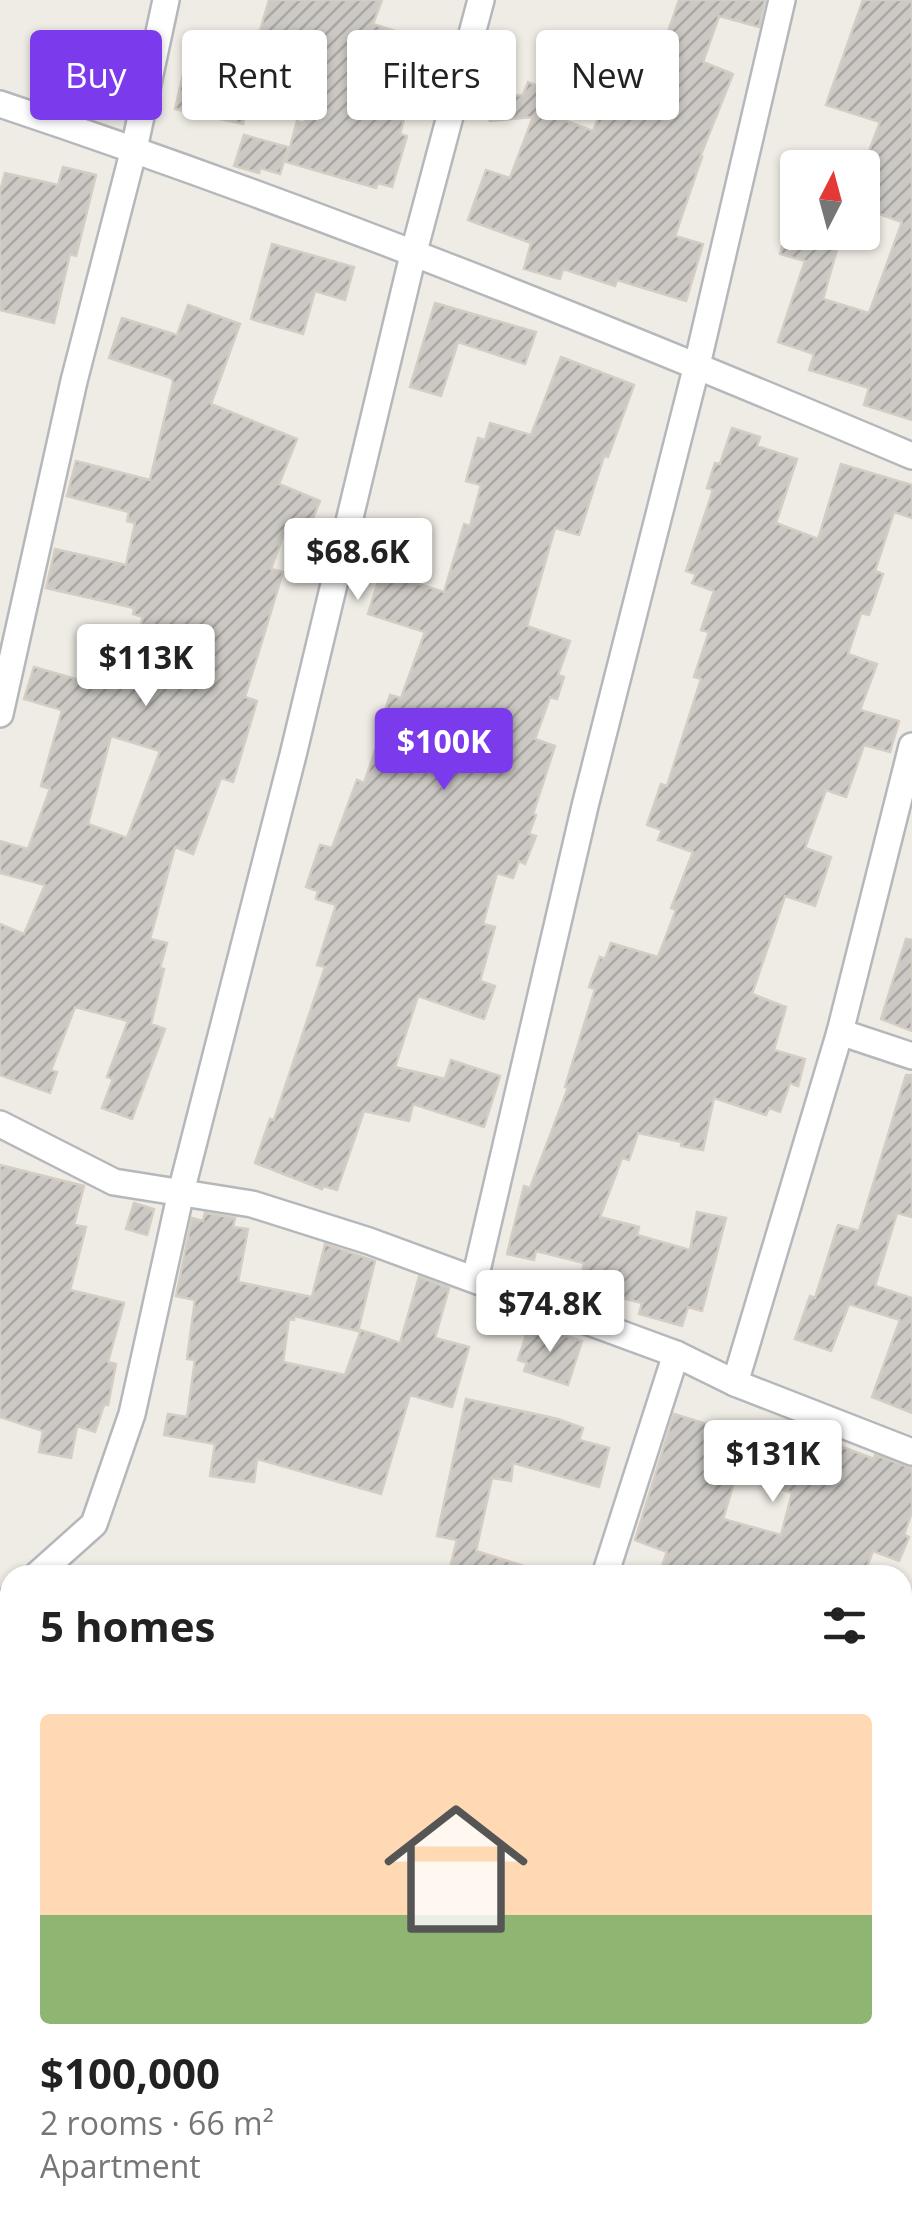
<!DOCTYPE html>
<meta charset="utf-8">
<style>
body{margin:0;font-family:"Open Sans",sans-serif;background:#f6f6f6;color:#222;height:100vh;display:flex;flex-direction:column;font-size:38px;white-space:nowrap}
*{box-sizing:border-box;margin:0}
p{font-size:32px;color:#767676}
.icon{flex:none;width:55px;height:55px;fill:none;stroke:currentColor;stroke-width:2;stroke-linecap:round;stroke-linejoin:round}
.map{position:relative;flex:1;overflow:hidden}
.side{position:absolute;left:0px;top:1565px;width:912px;height:672px;display:flex;flex-direction:column;background:#fff;border-radius:30px 30px 0 0;box-shadow:0 2px 8px #0004}
.side>*{flex:none}
.hud{position:absolute;left:30px;top:30px;width:852px;height:90px;display:flex;gap:20px}
.needle{width:65px;rotate:6deg}
.fabs{position:absolute;left:780px;top:150px;display:grid;gap:20px}
.fabs a{display:grid;place-items:center;width:100px;height:100px;border-radius:10px;background:#fff;box-shadow:0 2px 8px #0004;font-size:50px}
.price{position:absolute;translate:-50% -85px;padding:0 22px;border-radius:10px;background:#fff;color:#222;font-size:32px;line-height:65px;filter:drop-shadow(0 2px 5px #0008)}
.price::after{content:'';position:absolute;left:50%;top:60px;width:30px;height:22px;margin-left:-15px;background:inherit;clip-path:polygon(0 0,100% 0,50% 100%)}
.price.current{background:#7c3aed;color:#fff}
ul{padding:0;list-style:none}
li{display:grid;align-content:center;gap:20px;height:530px;padding:0 40px}
li span{display:grid;place-items:center;height:310px;border-radius:10px;color:#555}
li>.icon{margin-inline-start:auto}
span .icon{width:180px;height:180px;fill:#fffc;stroke-width:1}
li b{font-size:42px}
h2{display:flex;justify-content:space-between;align-items:center;height:120px;padding:0 40px;font-size:42px}
.pill{padding:0 35px;border-radius:10px;background:#fff;box-shadow:0 2px 8px #0004;font-size:35px;line-height:90px}
.pill.current{background:#7c3aed;color:#fff}
.map>svg:first-child{display:block}
.building{fill:url(#building-hatch);stroke:#d3cdc3;stroke-width:2.5;fill-rule:evenodd}
.lines{fill:none;stroke-linecap:round;stroke-linejoin:round}
.minor-casing{stroke:#b5b8bb;stroke-width:30}
.minor{stroke:#fff;stroke-width:25}
</style>
<div class="map">
<svg width="912" height="2236" viewBox="0 0 912 2236">
<defs>
<pattern id="building-hatch" width="6" height="6" patternUnits="userSpaceOnUse" patternTransform="scale(2.5)"><rect width="6" height="6" fill="#ccc9c4"/><path d="M-1 1l2-2M0 6l6-6M5 7l2-2" fill="none" stroke="#a9a7a3"/></pattern>
</defs>
<rect width="100%" height="100%" fill="#efece5"/>
<g class="building">
<path d="M269 0H382L373 24 405 34 401 45 410 47 398 90 411 94 400 134 407 136 392 187 378 183 376 188 286 162 297 121 304 123 318 77 252 58Z"/>
<path d="M679 0H765L759 27 719 16 703 62 733 74 700 157H702L675 236 703 244 686 301 617 280 615 286 563 269 560 279 524 269 531 243 468 220 486 170 510 178 533 117 490 121 482 110 488 98 523 95 528 82 562 95 555 115H551L593 131 632 33 663 46Z"/>
<path d="M863 0H912V420L864 405 869 388 809 370 814 354 778 342 805 261 780 254 786 232H842L823 299 869 313 902 222 862 208V170L880 122 826 105Z"/>
<path d="M188 53 255 69 243 124 175 109Z"/>
<path d="M244 135 288 147 280 174 260 168 259 173 234 166Z"/>
<path d="M63 167 96 175 76 256 70 254 54 323 0 310V192L5 173 58 185Z"/>
<path d="M272 244 354 267 345 300 315 291 303 334 251 319Z"/>
<path d="M435 303 536 332 525 364 458 342 441 396 410 387Z"/>
<path d="M188 305 240 324 211 404 297 439 279 484 320 501 309 528 289 520 271 569 283 572 245 697 257 701 233 782 221 778 193 854 175 847 150 939 167 943 160 968 164 969 151 1024 165 1029 132 1119 102 1108 113 1079 107 1077 128 1021 75 1007 51 1070 57 1072 50 1093 0 1075V924L24 934 45 885 0 873V841L28 849 50 789 41 786 62 710 24 699 34 667 90 683 95 665 102 666 106 651 133 659 143 617 133 614 134 608 46 588 55 549 126 565 135 523 127 521 129 512 67 496 76 461 150 480 173 382 171 378 109 358 122 318 177 335ZM111 736 160 751 127 838 88 824Z"/>
<path d="M561 357 634 385 608 457 604 456 579 535 555 528 527 626 570 641 558 675 564 677 557 699 550 697 535 739 555 746 533 814 536 815 529 834 536 836 525 864 519 861 513 878 497 873 483 924 495 927 480 981 495 986 484 1019 418 996 395 1067 445 1079 451 1060 500 1076 484 1127 413 1104 409 1121 364 1111 337 1190 323 1186 322 1189 255 1163 270 1119 274 1120 325 967 317 965 336 905 316 899 318 891 306 887 320 845 332 848 357 780 364 783 384 725 381 724 390 695 401 698 425 632 368 614 381 572 444 592 464 524 470 526 481 485 466 481 478 438 485 440 490 423 531 435Z"/>
<path d="M732 428 760 437 757 446 797 459 776 523 818 539 841 464 912 485V518L894 512 875 571 883 574 869 615 861 613 848 654 877 664 860 710 899 721 890 752 864 745 846 797 826 790 805 848 831 857 815 906 785 896 752 994 786 1007 774 1050 805 1059 798 1086 790 1083 780 1112 769 1108 766 1115 714 1098 703 1150 681 1146 682 1142 638 1133 629 1160 622 1158 600 1217 639 1227 637 1235 690 1250 697 1212 726 1218 702 1311 688 1307 682 1326 639 1314 642 1303 593 1291 595 1281 581 1277 584 1263 536 1251 534 1260 507 1254 524 1186 530 1188 568 1088 565 1087 595 989 589 987 600 957 605 959 611 943 658 957 676 910 671 908 693 852 658 840 662 830 647 825 661 784 667 786 701 679 694 677 709 632 701 630 714 591 692 583 696 574 686 571 713 490 707 488 715 463 720 464Z"/>
<path d="M906 939 912 940V1031L881 1019Z"/>
<path d="M906 1075H912V1217L897 1213 875 1286 912 1298V1413L872 1397 900 1320 849 1304 831 1351 795 1339 810 1296 815 1298 838 1225 859 1231Z"/>
<path d="M0 1165 84 1186 74 1225 86 1227 70 1290 124 1303 108 1362 116 1364 108 1405H104L95 1432 77 1426 71 1458 39 1452 43 1431 0 1417Z"/>
<path d="M134 1203 154 1209 147 1235 126 1229Z"/>
<path d="M205 1213 235 1218 233 1227 248 1229 238 1282 312 1297 325 1244 375 1261 358 1331 294 1316V1320L289 1319 283 1362 345 1375 361 1330 400 1343 419 1277 449 1288 435 1338 469 1347 452 1407 410 1395 381 1494 257 1459 254 1482 210 1476 215 1444 164 1435 168 1414 187 1417 195 1360 187 1359 195 1300 176 1296 192 1218 203 1221Z"/>
<path d="M536 1326 582 1341 568 1385 524 1371 527 1363 518 1360 526 1335 532 1337Z"/>
<path d="M466 1399 558 1419 583 1428 579 1440 609 1448 599 1487 513 1463 511 1481 492 1478 476 1551 537 1570 536 1575H448L457 1540 437 1536Z"/>
<path d="M674 1414 772 1444 780 1423 874 1459 875 1455 912 1468V1512L904 1535 909 1537 899 1561 873 1551 864 1575H685L662 1566 667 1552 635 1540ZM737 1473 792 1493 781 1535 723 1519Z"/>
</g>
<g class="lines">
<g class="minor-casing">
<g id="minor">
<path d="M0 104C309 207 612 329 912 456"/>
<path d="M0 714 74 381 134 149 166 0"/>
<path d="M840 1032 912 1056"/>
<path d="M0 1124 114 1182 252 1204 369 1241 676 1354 735 1383 912 1452"/>
<path d="M475 1279 585 806 697 365 782 0"/>
<path d="M735 1383 840 1032 912 746"/>
<path d="M37 1575 94 1524 132 1414 181 1192 293 755 413 255 481 0"/>
<path d="M605 1575 676 1354"/>
<path d="M0 1608 10 1599"/>
<path d="M902 1755 912 1720"/>
<path d="M902 1802 912 1805"/>
<path d="M902 2106 912 2109"/>
<path d="M237 2236 239 2228"/>
<path d="M743 2236 747 2228"/>
</g>
</g>
<use href="#minor" class="minor"/>
</g>
</svg>
<div class="fabs">
<a><svg class="needle" viewBox="-14 -14 28 28"><path d="M0-13l5 13h-10z" fill="#e53935"/><path d="M0 13l5-13h-10z" fill="#767676"/></svg></a>
</div>
<b class="price" style="left:358px;top:603px">$68.6K</b>
<b class="price" style="left:146px;top:709px">$113K</b>
<b class="price current" style="left:444px;top:793px">$100K</b>
<b class="price" style="left:550px;top:1355px">$74.8K</b>
<b class="price" style="left:773px;top:1505px">$131K</b>
<div class="hud">
<a class="pill current">Buy</a>
<a class="pill">Rent</a>
<a class="pill">Filters</a>
<a class="pill">New</a>
</div>
<section class="side">
<h2>5 homes<svg class="icon" aria-label="filters" viewBox="0 0 24 24"><path d="M4 7h16M4 17h16"/><circle cx="9" cy="7" r="2"/><circle cx="15" cy="17" r="2"/></svg></h2>
<ul>
<li><span style="background:linear-gradient(#ffd9b3 65%,#8fb573 0)"><svg class="icon" aria-label="home" viewBox="0 0 24 24"><path d="M3 11l9-7 9 7M6 9v11h12V9"/></svg></span><div><b>$100,000</b><p>2 rooms · 66 m²</p><p>Apartment</p></div></li>
</ul>
</section>
</div>
